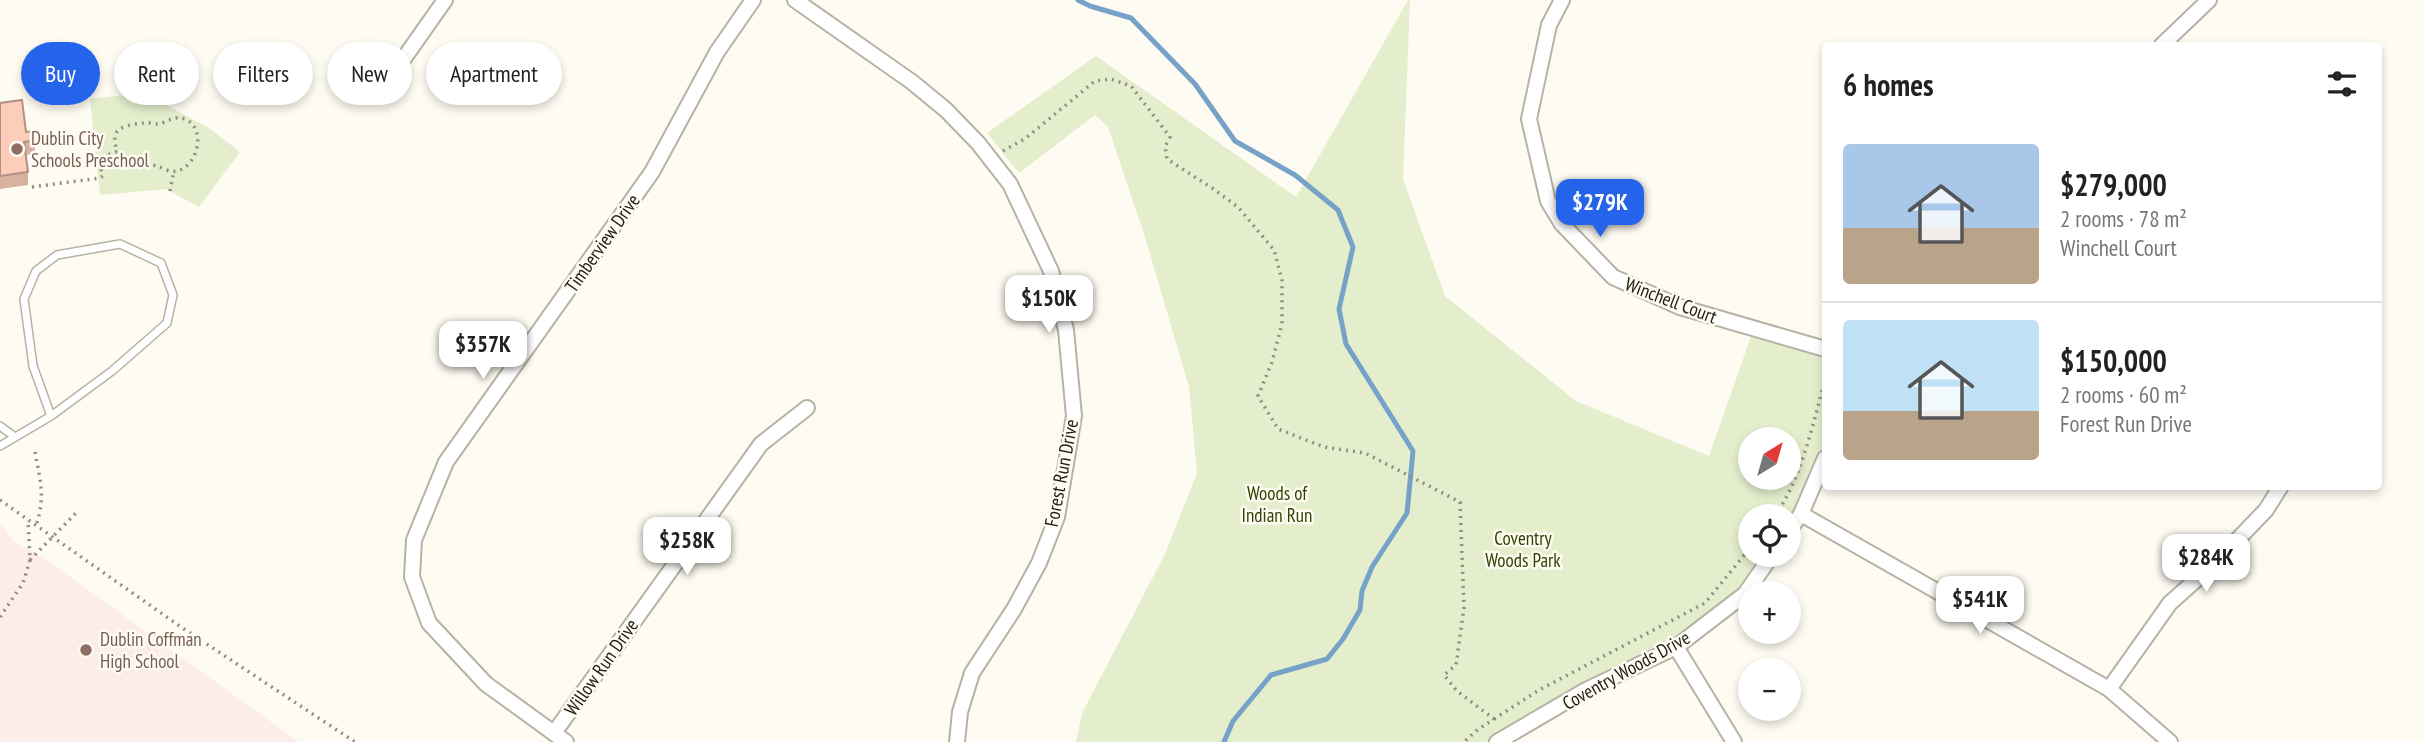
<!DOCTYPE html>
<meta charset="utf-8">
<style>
body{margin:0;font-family:"PT Sans Narrow",sans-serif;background:#f6f6f6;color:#222;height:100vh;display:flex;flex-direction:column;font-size:26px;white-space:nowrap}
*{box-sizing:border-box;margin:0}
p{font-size:23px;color:#767676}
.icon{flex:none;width:38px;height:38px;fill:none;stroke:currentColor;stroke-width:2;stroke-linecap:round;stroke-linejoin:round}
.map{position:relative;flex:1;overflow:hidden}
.details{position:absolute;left:1822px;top:42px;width:560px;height:448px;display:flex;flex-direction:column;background:#fff;border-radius:7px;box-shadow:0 4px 10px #0003}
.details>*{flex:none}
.guide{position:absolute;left:21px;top:42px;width:665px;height:63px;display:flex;gap:14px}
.needle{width:46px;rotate:37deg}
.controls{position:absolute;left:1738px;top:427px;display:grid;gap:14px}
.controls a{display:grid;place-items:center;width:63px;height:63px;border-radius:50%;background:#fff;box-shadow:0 4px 10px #0003;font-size:35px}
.price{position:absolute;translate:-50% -60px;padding:0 16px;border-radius:14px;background:#fff;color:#222;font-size:23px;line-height:46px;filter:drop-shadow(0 2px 4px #0008)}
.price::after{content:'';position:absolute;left:50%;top:42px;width:21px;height:16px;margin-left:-10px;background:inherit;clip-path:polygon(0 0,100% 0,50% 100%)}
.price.current{background:#2563eb;color:#fff}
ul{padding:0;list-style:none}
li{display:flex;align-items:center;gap:21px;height:175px;padding:0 21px}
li+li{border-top:2px solid #e0e0e0}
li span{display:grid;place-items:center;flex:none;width:196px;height:140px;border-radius:7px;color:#555}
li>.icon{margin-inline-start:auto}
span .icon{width:84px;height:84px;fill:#fffc;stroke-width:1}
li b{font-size:30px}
h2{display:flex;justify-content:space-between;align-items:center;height:84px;padding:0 21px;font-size:30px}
.chip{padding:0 24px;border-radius:32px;background:#fff;box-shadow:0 4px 10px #0003;font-size:24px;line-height:63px}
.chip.current{background:#2563eb;color:#fff}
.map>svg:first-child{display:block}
.education{fill:#fdede9}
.green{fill:#e4eecc;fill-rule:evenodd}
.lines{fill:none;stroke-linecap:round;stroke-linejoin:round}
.stream{stroke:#76a2c8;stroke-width:5}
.lane-casing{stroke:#b7b2a4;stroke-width:10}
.street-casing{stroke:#b7b2a4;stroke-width:18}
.path{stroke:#8f8c85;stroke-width:3.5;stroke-dasharray:2 5;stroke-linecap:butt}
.lane{stroke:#fff;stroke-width:7}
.street{stroke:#fff;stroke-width:14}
.wall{fill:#d9b19f}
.building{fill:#fcceb9;stroke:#b09082;stroke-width:2}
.education-dot{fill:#8d6e63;stroke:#fefbf2;stroke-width:2.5}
.labels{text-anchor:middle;stroke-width:5;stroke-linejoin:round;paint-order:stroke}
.education-label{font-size:19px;fill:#785e54;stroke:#fefbf2;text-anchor:start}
.street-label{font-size:19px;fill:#1e1c17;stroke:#fefbf2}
.park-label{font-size:19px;fill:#354100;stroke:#fefbf2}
</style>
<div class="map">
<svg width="2425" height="742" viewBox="0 0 2425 742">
<rect width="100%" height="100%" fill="#fefbf2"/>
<path class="education" d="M0 524 5 528 13 541 44 558 299 742H0Z"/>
<g class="green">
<path d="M1408 0H1410L1403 179 1445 296 1576 401 1709 456 1754 328 1825 349V445L1801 514 1789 532 1788 516H1750V555H1772L1745 594 1676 647 1497 742H1076L1082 713 1165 554 1197 473 1189 387 1145 237 1108 127 1095 115 1019 173 987 133 1096 56 1296 197ZM1750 439H1788V478H1750Z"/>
<path d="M144 93 209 128 240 152 199 207 166 189 100 195 90 99Z"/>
</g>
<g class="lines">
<path class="stream" d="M1078 0 1090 6 1131 18 1195 84 1235 141 1295 175 1338 210 1353 247 1339 309 1346 344 1413 451 1407 513 1372 567 1362 591 1360 610 1343 639 1327 659 1271 675 1233 721 1224 742"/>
<g class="lane-casing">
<g id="lane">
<path d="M0 426 15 437"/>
<path d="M0 446 51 416 112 371 167 323 173 295 161 263 120 244 57 255 36 271 24 299 33 366 51 416"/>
</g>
</g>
<g class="street-casing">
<g id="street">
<path d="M795 0 912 82 946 110 978 143 1010 184 1051 271 1066 330 1074 416 1057 517 1039 563 1014 609 972 673 960 712 957 742"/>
<path d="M1562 0 1549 25 1529 119 1548 201 1562 224 1613 277 1680 307 1825 349"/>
<path d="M2161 46 2209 0"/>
<path d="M395 71 445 0"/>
<path d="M1801 514 2109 689 2170 742"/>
<path d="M1788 532 1801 514 1825 458"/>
<path d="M1676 647 1734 742"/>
<path d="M2109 689 2170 603 2215 563 2266 510 2281 486"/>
<path d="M554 733 761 444 807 408"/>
<path d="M566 742 486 684 429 623 412 577 414 540 446 462 652 172 717 52 753 0"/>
<path d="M1497 742 1586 690 1676 647 1745 594 1772 555"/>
</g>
</g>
<g class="path">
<path d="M1003 151 1026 138 1095 81 1111 79 1131 86 1170 137 1165 147 1167 159 1212 188 1238 207 1274 250 1282 280V324L1272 362 1258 396 1278 429 1324 447 1365 453 1460 502 1464 608 1456 665 1444 675 1457 691 1494 719 1476 731 1464 742"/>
<path d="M32 187 100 178 103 176C97 158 101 157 116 152 122 156 128 162 135 164 142 166 149 164 157 166 163 168 170 173 177 171 198 166 207 128 185 119 174 115 168 122 159 124 154 124 149 122 143 123 134 124 117 126 115 136 114 142 117 148 116 152"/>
<path d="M170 191 174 171"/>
<path d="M35 452C40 480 46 497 36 525"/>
<path d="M0 500 181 627 355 742"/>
<path d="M1775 516C1801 479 1813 424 1825 380"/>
<path d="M30 560 78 511"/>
<path d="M0 617 23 583 30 560 28 520"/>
<path d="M1494 719 1539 690 1705 603 1750 548"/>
</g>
<use href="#lane" class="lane"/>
<use href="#street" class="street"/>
</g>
<path class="wall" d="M0 103 35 140V154L26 155 28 172V185L0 189Z"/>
<path class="building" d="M22 100 26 132 34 131 35 140 24 142 28 172 0 176V103Z"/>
<g class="education-dot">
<circle cx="17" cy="149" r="7"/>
<circle cx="86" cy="650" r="7"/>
</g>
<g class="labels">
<g class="education-label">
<text x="31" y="145">Dublin City<tspan x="31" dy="22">Schools Preschool</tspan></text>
<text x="100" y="646">Dublin Coffman<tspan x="100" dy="22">High School</tspan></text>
</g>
<g class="street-label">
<text transform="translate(602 243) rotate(-55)" y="7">Timberview Drive</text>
<text transform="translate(1671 300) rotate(21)" y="7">Winchell Court</text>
<text transform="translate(1061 473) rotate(-79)" y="7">Forest Run Drive</text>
<text transform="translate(601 667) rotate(-55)" y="7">Willow Run Drive</text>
<text transform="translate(1626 670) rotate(-29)" y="7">Coventry Woods Drive</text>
</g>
<g class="park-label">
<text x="1277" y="500">Woods of<tspan x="1277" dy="22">Indian Run</tspan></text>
<text x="1523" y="545">Coventry<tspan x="1523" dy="22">Woods Park</tspan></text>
</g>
</g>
</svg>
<div class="controls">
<a><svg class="needle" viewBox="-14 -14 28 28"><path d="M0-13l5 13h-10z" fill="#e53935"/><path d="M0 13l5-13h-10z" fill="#767676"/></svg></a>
<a><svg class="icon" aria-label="locate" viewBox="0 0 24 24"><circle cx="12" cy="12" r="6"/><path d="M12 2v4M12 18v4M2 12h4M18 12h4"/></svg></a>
<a>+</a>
<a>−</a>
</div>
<b class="price current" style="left:1600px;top:239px">$279K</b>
<b class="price" style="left:1049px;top:335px">$150K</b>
<b class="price" style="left:483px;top:381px">$357K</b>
<b class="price" style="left:687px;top:577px">$258K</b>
<b class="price" style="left:2206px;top:594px">$284K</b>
<b class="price" style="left:1980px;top:636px">$541K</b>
<div class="guide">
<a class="chip current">Buy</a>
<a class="chip">Rent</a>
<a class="chip">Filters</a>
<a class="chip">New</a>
<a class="chip">Apartment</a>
</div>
<section class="details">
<h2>6 homes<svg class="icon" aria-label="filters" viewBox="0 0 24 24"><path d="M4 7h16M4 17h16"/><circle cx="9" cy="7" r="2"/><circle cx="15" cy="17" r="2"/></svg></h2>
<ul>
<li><span style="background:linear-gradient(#a9c7e8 60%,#b9a48a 0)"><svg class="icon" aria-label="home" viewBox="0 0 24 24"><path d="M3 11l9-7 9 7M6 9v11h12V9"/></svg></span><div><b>$279,000</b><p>2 rooms · 78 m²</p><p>Winchell Court</p></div></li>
<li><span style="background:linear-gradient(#bfe0f5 65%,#b9a48a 0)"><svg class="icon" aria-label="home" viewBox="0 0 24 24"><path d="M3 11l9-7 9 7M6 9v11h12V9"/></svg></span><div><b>$150,000</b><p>2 rooms · 60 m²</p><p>Forest Run Drive</p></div></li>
</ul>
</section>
</div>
